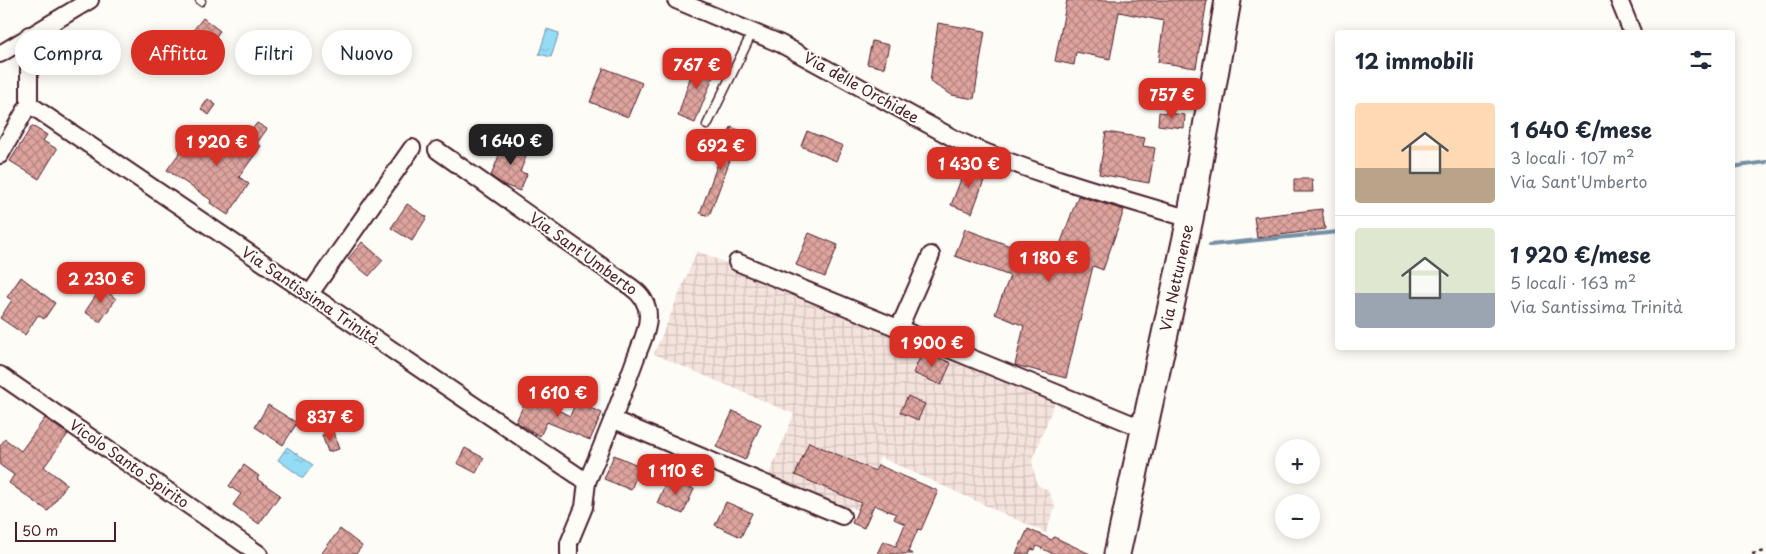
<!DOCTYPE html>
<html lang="it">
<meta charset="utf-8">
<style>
body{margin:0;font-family:"Playpen Sans",sans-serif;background:#f6f6f7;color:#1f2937;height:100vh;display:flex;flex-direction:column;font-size:19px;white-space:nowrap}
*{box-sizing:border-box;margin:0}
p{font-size:16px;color:#747a83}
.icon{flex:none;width:28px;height:28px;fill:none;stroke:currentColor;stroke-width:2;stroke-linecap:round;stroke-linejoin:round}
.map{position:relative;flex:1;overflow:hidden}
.details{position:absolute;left:1335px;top:30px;width:400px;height:320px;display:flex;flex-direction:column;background:#fff;border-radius:5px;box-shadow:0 2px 12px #0003}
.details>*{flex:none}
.banner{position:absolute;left:15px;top:30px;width:475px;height:45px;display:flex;gap:10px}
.buttons{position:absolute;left:1275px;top:439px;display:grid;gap:10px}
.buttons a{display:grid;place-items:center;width:45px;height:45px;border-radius:50%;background:#fff;box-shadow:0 2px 12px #0003;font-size:25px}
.scale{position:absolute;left:15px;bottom:12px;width:101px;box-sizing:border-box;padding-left:5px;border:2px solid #4a1f2b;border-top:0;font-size:14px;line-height:18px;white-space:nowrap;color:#4a1f2b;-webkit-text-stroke:4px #fdfcf7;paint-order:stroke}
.price{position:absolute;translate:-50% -42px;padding:0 11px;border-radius:10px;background:#d93025;color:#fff;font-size:16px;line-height:32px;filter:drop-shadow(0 1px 2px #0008)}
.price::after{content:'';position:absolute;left:50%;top:30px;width:15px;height:11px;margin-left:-8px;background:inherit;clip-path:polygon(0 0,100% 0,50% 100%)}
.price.current{background:#222;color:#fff}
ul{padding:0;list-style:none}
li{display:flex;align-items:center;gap:15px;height:125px;padding:0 20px}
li+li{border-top:1px solid #e0e1e3}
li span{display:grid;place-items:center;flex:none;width:140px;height:100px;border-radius:5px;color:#555}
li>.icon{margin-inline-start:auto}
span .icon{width:60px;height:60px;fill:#fffc;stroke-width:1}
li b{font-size:21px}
h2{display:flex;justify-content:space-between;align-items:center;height:60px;padding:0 20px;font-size:21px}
.chip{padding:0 18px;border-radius:22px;background:#fff;box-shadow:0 2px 12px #0003;font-size:18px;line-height:45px}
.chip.current{background:#d93025;color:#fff}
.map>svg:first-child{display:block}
.industrial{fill:url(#industrial-grid)}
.water{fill:url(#water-ripples);stroke:#7690a4}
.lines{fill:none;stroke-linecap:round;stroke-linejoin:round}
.stream{stroke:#7690a4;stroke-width:4}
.building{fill:url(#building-cross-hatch);stroke:#4a1f2b}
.service-casing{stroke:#4a1f2b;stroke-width:11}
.minor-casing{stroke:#4a1f2b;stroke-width:20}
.primary-casing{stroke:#4a1f2b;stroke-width:29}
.path{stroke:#4a1f2b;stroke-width:2.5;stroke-dasharray:4 4;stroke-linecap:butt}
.service{stroke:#fdfcf7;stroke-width:8}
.minor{stroke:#fdfcf7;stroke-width:16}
.primary{stroke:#fdfcf7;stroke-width:25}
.labels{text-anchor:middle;stroke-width:4;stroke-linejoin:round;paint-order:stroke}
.street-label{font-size:15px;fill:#4a1f2b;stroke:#fdfcf7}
</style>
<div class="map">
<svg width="1766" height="554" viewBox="0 0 1766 554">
<defs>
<pattern id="industrial-grid" width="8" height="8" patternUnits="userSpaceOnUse" patternTransform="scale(1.25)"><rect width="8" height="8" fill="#f4e2dc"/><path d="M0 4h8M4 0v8" fill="none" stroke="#d3c1bd"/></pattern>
<pattern id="water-ripples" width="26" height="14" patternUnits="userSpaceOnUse" patternTransform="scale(1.25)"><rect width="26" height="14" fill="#94dcf5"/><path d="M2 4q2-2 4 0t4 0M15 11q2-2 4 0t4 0" fill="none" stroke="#81bcd2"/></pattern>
<pattern id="building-cross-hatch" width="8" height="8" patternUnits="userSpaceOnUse" patternTransform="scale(1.25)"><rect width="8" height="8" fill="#dea49e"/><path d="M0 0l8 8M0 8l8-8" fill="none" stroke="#b68581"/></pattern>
</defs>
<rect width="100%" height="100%" fill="#fdfcf7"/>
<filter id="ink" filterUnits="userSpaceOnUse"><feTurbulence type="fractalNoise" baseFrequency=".02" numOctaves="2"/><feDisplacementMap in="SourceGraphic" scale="10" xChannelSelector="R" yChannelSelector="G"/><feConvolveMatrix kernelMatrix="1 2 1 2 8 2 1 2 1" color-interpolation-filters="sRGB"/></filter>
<g filter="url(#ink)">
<path class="industrial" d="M697 251 1056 399 1032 461 1037 485 1048 490 1055 507 1046 533 880 457 858 510 850 507 843 510 768 477 794 414 654 354Z"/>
<g class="water">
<path d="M547 29 559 33 551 57 539 54Z"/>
<path d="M287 447 313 465 303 478 278 460Z"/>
</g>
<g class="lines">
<g class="stream">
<path d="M1732 167 1766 162"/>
<path d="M1210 245 1338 232"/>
</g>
</g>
<g class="building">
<path d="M1067 0H1207L1196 68 1158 62 1164 21 1119 12 1110 59 1076 52 1074 65 1055 61Z"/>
<path d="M203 18 220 31 201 56 183 43Z"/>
<path d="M938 23 985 31 974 99 952 95 930 82Z"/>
<path d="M872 41 889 45 884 68 867 64Z"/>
<path d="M696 59 717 67 695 123 678 116Z"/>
<path d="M604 68 642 83 628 117 590 102Z"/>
<path d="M208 99 216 105 209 115 201 109Z"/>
<path d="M1159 112 1185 115 1184 128 1158 125Z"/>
<path d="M257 123 267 129 257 143 261 146 239 177 249 184 228 215 210 203 211 200 167 170 196 130 232 154 245 134 247 136Z"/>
<path d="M32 126 47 135 43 141 57 149 39 179 10 161Z"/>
<path d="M731 127 741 131 709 216 700 213Z"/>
<path d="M807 131 843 146 836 161 801 146Z"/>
<path d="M1106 132 1145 138 1143 146 1155 148 1149 183 1099 174Z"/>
<path d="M505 140 529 149 520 172 527 174 520 191 504 185 491 176Z"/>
<path d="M967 164 987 172 972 213 951 205Z"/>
<path d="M1294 179H1312L1313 192H1294Z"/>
<path d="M1078 196 1124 210 1103 270 1093 266 1066 378 1015 365 1024 326 995 314 1010 276 955 256 965 229 1021 250 1025 240 1057 253Z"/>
<path d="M407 204 427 217 412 241 391 228Z"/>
<path d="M1322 209 1325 229 1257 238 1254 217Z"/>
<path d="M809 233 838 245 825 277 796 265Z"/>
<path d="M362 242 383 260 369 276 348 259Z"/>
<path d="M21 277 55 303 44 319 38 315 25 335 0 318 12 300 7 297Z"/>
<path d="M103 285 112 291 110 294 116 299 100 322 85 312Z"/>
<path d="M923 351 951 363 941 385 913 373Z"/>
<path d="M528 395 570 416 576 402 602 413 590 440 547 422 540 436 516 422Z"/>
<path d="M908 396 925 404 918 420 900 412Z"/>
<path d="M268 405 297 423 283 445 255 427Z"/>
<path d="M733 411 761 424 745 460 716 447Z"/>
<path d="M45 418 68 434 44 467 67 484 48 511 9 483 14 475 0 465V446L5 439 21 451Z"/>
<path d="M333 432 339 449 328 452 322 435Z"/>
<path d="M809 442 875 471 878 465 938 491 921 530 918 529 908 552 913 554H877L883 541 896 546 905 524 894 519 896 514 874 505 864 528 852 523 861 503 795 475Z"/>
<path d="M465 448 484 458 476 473 457 463Z"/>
<path d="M614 455 640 466 631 490 604 479Z"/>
<path d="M244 465 259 476 257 479 280 495 259 524 233 505 241 494 229 486Z"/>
<path d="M668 478 694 489 683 514 657 503Z"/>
<path d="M726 502 752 513 741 537 715 525Z"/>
<path d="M340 529 362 546 356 554H321Z"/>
<path d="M1028 529 1052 540 1054 537 1090 554H1053L1037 546 1035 550 1031 549 1029 554H1016Z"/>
</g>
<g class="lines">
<g class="service-casing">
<g id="service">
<path d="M200 0 201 1"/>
<path d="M707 125 753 31"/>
</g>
</g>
<g class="minor-casing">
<g id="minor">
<path d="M676 0 781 44 955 139C1031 174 1111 195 1190 219"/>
<path d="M1619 0 1632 32"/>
<path d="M29 35V104L587 482 584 507 569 543V554"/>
<path d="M0 54 90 0"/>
<path d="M437 150 631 287C641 294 648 303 648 316 648 331 640 346 635 360 620 402 604 442 587 482"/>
<path d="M0 155 29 104"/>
<path d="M737 262 1144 429"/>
<path d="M309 295 412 148"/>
<path d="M899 328 931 255"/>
<path d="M0 375 259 554"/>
<path d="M614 420 842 516"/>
</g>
</g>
<g class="primary-casing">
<path id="primary" d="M1117 554 1190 219 1228 0"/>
</g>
<path class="path" d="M1752 554 1766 551"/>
<use href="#service" class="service"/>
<use href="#minor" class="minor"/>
<use href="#primary" class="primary"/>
</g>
</g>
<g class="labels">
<g class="street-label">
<text transform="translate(861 88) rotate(29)" y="5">Via delle Orchidee</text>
<text transform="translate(583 254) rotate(36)" y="5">Via Sant'Umberto</text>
<text transform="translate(1177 278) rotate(-78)" y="5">Via Nettunense</text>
<text transform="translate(310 296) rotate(34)" y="5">Via Santissima Trinità</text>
<text transform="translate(129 464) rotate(35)" y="5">Vicolo Santo Spirito</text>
</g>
</g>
</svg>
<div class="buttons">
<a>+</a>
<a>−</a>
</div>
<div class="scale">50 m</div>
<b class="price" style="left:697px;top:90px">767 €</b>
<b class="price" style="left:1172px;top:120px">757 €</b>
<b class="price current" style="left:511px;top:166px">1 640 €</b>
<b class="price" style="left:217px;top:167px">1 920 €</b>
<b class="price" style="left:721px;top:171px">692 €</b>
<b class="price" style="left:969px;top:189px">1 430 €</b>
<b class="price" style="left:1049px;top:283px">1 180 €</b>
<b class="price" style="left:101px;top:304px">2 230 €</b>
<b class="price" style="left:932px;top:368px">1 900 €</b>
<b class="price" style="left:558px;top:418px">1 610 €</b>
<b class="price" style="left:330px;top:442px">837 €</b>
<b class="price" style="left:676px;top:496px">1 110 €</b>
<div class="banner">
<a class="chip">Compra</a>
<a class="chip current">Affitta</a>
<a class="chip">Filtri</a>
<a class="chip">Nuovo</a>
</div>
<section class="details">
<h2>12 immobili<svg class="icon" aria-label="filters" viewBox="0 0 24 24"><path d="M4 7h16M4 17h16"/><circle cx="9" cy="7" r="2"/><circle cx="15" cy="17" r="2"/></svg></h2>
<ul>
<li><span style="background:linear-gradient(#ffd9b3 65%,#b9a48a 0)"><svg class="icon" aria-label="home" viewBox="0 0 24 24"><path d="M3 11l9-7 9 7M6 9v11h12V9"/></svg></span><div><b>1 640 €/mese</b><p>3 locali · 107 m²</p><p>Via Sant'Umberto</p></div></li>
<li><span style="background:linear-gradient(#dfe7d0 65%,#9aa5b1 0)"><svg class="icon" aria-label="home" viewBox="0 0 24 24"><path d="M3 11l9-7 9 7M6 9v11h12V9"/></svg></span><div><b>1 920 €/mese</b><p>5 locali · 163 m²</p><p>Via Santissima Trinità</p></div></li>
</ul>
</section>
</div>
